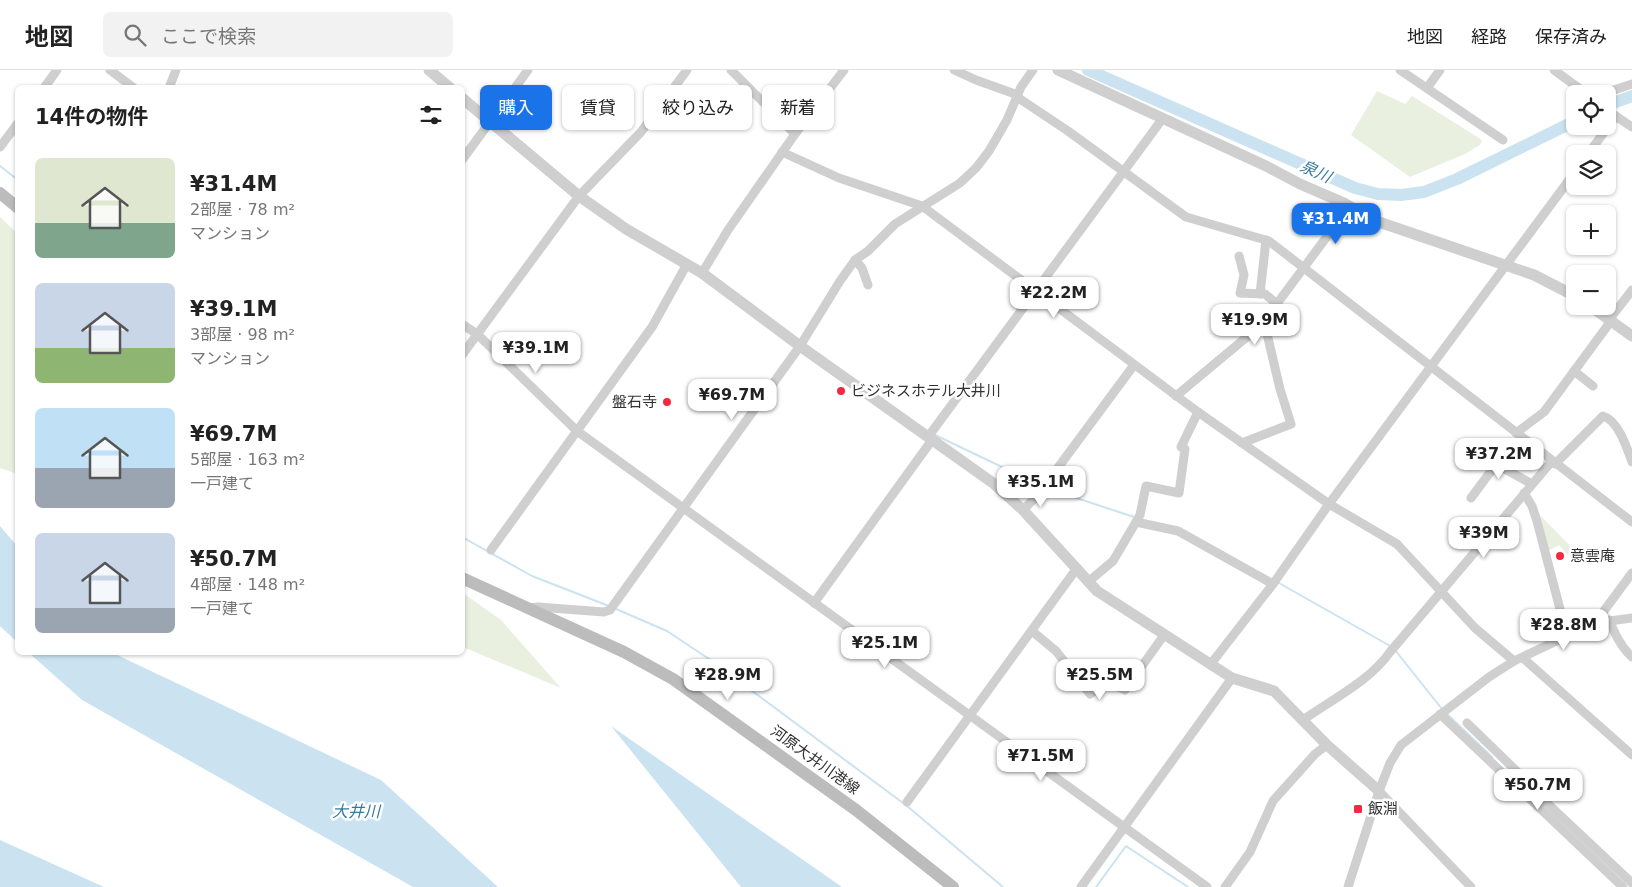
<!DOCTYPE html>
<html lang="ja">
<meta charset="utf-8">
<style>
body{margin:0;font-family:"DejaVu Sans","Noto Sans JP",sans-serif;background:#f2f2f2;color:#222;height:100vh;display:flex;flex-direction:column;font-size:19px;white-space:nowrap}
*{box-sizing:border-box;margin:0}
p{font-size:16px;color:#767676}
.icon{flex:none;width:28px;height:28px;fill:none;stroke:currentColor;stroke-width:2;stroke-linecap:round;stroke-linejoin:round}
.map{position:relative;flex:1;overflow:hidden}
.side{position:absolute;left:15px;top:15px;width:450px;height:570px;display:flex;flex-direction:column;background:#fff;border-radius:8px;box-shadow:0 1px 4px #0004}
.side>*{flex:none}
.guide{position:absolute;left:480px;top:15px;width:475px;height:45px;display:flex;gap:10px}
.buttons{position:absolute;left:1566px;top:15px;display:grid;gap:10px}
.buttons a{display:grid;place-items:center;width:50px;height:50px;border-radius:8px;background:#fff;box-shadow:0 1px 4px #0004;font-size:25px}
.price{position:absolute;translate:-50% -42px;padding:0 11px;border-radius:10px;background:#fff;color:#222;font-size:16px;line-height:32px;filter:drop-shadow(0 1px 2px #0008)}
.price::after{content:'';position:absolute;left:50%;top:30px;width:15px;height:11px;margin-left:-8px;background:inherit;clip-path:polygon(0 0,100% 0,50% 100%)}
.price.selected{background:#1a73e8;color:#fff}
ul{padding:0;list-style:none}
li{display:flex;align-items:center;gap:15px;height:125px;padding:0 20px}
li span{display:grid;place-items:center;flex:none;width:140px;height:100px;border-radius:8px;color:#555}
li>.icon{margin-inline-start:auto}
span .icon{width:60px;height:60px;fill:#fffc;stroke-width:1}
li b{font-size:21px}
h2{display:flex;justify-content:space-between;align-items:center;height:60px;padding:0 20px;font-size:21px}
.tag{padding:0 18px;border-radius:8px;background:#fff;box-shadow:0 1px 4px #0004;font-size:18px;line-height:45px}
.tag.selected{background:#1a73e8;color:#fff}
header{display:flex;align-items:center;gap:30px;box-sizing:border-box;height:70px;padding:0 25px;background:#fff;border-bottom:1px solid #e0e0e0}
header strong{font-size:24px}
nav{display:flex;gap:28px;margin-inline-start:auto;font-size:18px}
.search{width:350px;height:45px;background:#f2f2f2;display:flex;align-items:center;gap:12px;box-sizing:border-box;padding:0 18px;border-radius:8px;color:#767676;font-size:19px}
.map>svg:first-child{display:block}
.green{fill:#e9f0e0}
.water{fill:#cbe3f1}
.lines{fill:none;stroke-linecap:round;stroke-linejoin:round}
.stream{stroke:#cbe3f1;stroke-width:2}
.river{stroke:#cbe3f1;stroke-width:12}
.minor{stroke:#cfcfcf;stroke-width:9}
.tertiary{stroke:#cfcfcf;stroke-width:11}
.secondary{stroke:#bcbcbc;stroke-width:12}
.poi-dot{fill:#f6273f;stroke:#fff;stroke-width:2}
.labels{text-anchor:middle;stroke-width:5;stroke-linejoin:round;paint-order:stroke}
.poi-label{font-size:15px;fill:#323232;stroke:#fff;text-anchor:start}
.street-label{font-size:15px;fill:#323232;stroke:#fff}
.water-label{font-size:16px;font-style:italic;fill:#367a9e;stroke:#fff}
</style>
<header>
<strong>地図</strong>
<div class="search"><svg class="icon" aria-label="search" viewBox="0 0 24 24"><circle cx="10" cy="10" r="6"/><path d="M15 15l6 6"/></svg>ここで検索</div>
<nav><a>地図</a><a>経路</a><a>保存済み</a></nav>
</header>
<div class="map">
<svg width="1632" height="817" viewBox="0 0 1632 817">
<rect width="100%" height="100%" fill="#fff"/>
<g class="green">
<path d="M1377 21 1405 34 1412 26 1482 70 1480 75 1465 84 1410 107 1351 65Z"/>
<path d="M0 147 17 163V404L0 398Z"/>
<path d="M1541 446 1574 480 1568 485 1559 475 1548 481Z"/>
<path d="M463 523 501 550 561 618 463 577Z"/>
</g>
<g class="water">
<path d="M0 456 17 476V572L0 556Z"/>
<path d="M29 583H113L381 710 498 817H413L82 630Z"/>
<path d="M611 656 842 817H741Z"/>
<path d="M0 770 104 817H0Z"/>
</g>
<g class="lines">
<g class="stream">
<path d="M0 96 18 110"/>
<path d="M933 364 1042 416"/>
<path d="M1046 418 1134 447"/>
<path d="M462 467 532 506 609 536"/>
<path d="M1279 513 1392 577"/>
<path d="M616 539 667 561 709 589 903 733"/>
<path d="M1395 580 1442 639"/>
<path d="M1447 644 1492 687"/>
<path d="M907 736 1003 817"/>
<path d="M1096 817 1126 776 1188 817"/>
</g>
<g class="river">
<path d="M1088 0 1355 118 1378 124 1401 125 1424 122 1457 109 1575 51"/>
<path d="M1608 35 1632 26"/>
</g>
<g class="minor">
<path d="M110 0 134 18"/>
<path d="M954 0 976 10 1018 25"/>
<path d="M1400 0 1503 70"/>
<path d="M1554 0 1587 24"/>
<path d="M44 18 57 0"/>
<path d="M169 18 176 0"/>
<path d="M1427 18 1440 0"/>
<path d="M1602 24 1632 14"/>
<path d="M1017 27 1068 61 1186 147 1269 171 1632 452"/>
<path d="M1608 41 1632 57"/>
<path d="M795 64 844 0"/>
<path d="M0 77 18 53"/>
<path d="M782 82 839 108 922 136 1198 342 1329 434 1397 474 1475 558 1514 591"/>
<path d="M1588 84 1616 46"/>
<path d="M462 90 528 0"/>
<path d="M1239 186 1244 205 1240 223 1265 224 1277 234"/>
<path d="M855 190 862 198 868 215"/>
<path d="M702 203 728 160 795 64 731 0"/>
<path d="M1260 224 1266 170"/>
<path d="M1609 250 1632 220"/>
<path d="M462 254 477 264 577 361 1207 817"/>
<path d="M462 285 579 126 641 62 687 0"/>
<path d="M1574 301 1593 316"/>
<path d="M1176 326 1248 266 1264 251 1349 137"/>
<path d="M1516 363 1544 342 1611 251"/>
<path d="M928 367 1163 48"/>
<path d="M1242 373 1291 354 1280 319 1264 251"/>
<path d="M1555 394 1603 346C1618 350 1627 378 1632 392"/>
<path d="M1524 423 1532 436 1537 451 1567 566"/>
<path d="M1471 428 1494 397H1501L1532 414"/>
<path d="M1023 440 1037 426 1134 295"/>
<path d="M1136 452 1140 445 1146 416 1179 423 1185 379 1181 377 1198 342"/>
<path d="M491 480 652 257 687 194"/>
<path d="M1088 512 1113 491 1136 452 1178 461 1273 514"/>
<path d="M814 533 932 370"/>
<path d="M528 538 538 537 604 542 610 540 800 276 840 211 855 190 868 181 895 154 960 113 976 98 989 81 1007 50 1021 17 1033 0"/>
<path d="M1609 550C1615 564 1621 577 1632 587"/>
<path d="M1595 553 1632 503"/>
<path d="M1032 561 1056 581 1090 624C1103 615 1109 612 1125 620L1164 565"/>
<path d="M1523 588 1632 685"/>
<path d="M1210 595 1273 514 1329 434 1575 102"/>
<path d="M1440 644 1623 817"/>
<path d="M1303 650C1331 630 1370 611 1390 582L1552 391"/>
<path d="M1467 653 1532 716V719L1632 813"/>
<path d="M1379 721 1471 817"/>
<path d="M907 732 1077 498"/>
<path d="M1081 817 1232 608"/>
<path d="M1225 817 1250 782 1273 731 1315 684 1327 675"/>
<path d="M1348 817 1379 721 1390 693 1401 675 1489 607 1514 591 1595 553 1632 548"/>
</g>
<g class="tertiary">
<path d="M429 0 450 18"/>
<path d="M1058 0 1266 96 1300 114 1344 133 1376 151 1534 205 1575 226"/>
<path d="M462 28 579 126 626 159 702 203 800 276 993 413 1023 440 1097 521 1232 608 1274 621 1327 675 1379 721"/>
<path d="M1590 236 1632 266"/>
</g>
<g class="secondary">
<path d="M0 123 18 138"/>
<path d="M462 508 624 582 673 609 856 740 953 817"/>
</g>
</g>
<g class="poi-dot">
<circle cx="841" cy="321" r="5"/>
<circle cx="667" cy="332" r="5"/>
<circle cx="1560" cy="486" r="5"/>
<rect x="1353" y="734" width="10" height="10" rx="2.5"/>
</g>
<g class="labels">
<g class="poi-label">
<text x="851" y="326">ビジネスホテル大井川</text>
<text x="657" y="337" text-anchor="end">盤石寺</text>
<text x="1570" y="491">意雲庵</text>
<text x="1368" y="744">飯淵</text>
</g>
<g class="street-label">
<text transform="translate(815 690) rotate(36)" y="5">河原大井川港線</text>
</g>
<g class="water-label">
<text transform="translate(1316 101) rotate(24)" y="6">泉川</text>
<text x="356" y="747">大井川</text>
</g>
</g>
</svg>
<div class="buttons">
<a><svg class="icon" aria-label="locate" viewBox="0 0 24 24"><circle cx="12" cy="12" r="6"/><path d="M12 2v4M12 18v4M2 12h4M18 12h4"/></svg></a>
<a><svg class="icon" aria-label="layers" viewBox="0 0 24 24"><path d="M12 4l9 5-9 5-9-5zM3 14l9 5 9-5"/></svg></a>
<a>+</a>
<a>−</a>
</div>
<b class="price selected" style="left:1336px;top:175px">¥31.4M</b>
<b class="price" style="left:1054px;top:249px">¥22.2M</b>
<b class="price" style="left:1255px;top:276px">¥19.9M</b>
<b class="price" style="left:536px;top:304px">¥39.1M</b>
<b class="price" style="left:732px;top:351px">¥69.7M</b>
<b class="price" style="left:1499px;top:410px">¥37.2M</b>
<b class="price" style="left:1041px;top:438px">¥35.1M</b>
<b class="price" style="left:1484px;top:489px">¥39M</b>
<b class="price" style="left:1564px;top:581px">¥28.8M</b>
<b class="price" style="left:885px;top:599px">¥25.1M</b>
<b class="price" style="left:728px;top:631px">¥28.9M</b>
<b class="price" style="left:1100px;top:631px">¥25.5M</b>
<b class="price" style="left:1041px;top:712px">¥71.5M</b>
<b class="price" style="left:1538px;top:741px">¥50.7M</b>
<div class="guide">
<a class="tag selected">購入</a>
<a class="tag">賃貸</a>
<a class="tag">絞り込み</a>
<a class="tag">新着</a>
</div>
<section class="side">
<h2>14件の物件<svg class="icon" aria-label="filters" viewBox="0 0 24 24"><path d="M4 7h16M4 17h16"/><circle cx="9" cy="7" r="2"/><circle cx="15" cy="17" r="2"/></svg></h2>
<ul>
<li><span style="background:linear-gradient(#dfe7d0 65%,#7fa58c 0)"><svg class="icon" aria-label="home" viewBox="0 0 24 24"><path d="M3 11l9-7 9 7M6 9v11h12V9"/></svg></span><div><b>¥31.4M</b><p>2部屋 · 78 m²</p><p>マンション</p></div></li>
<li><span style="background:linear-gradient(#c9d6e8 65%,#8fb573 0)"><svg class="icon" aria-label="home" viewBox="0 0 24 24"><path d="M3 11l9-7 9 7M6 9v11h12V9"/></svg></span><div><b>¥39.1M</b><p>3部屋 · 98 m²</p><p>マンション</p></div></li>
<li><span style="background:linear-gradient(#bfe0f5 60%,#9aa5b1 0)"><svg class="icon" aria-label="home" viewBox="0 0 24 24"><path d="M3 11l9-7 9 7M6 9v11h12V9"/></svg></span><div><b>¥69.7M</b><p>5部屋 · 163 m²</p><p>一戸建て</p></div></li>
<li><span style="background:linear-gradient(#c9d6e8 75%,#9aa5b1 0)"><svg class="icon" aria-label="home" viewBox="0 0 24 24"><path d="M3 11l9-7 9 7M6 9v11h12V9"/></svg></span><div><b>¥50.7M</b><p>4部屋 · 148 m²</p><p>一戸建て</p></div></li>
</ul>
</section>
</div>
